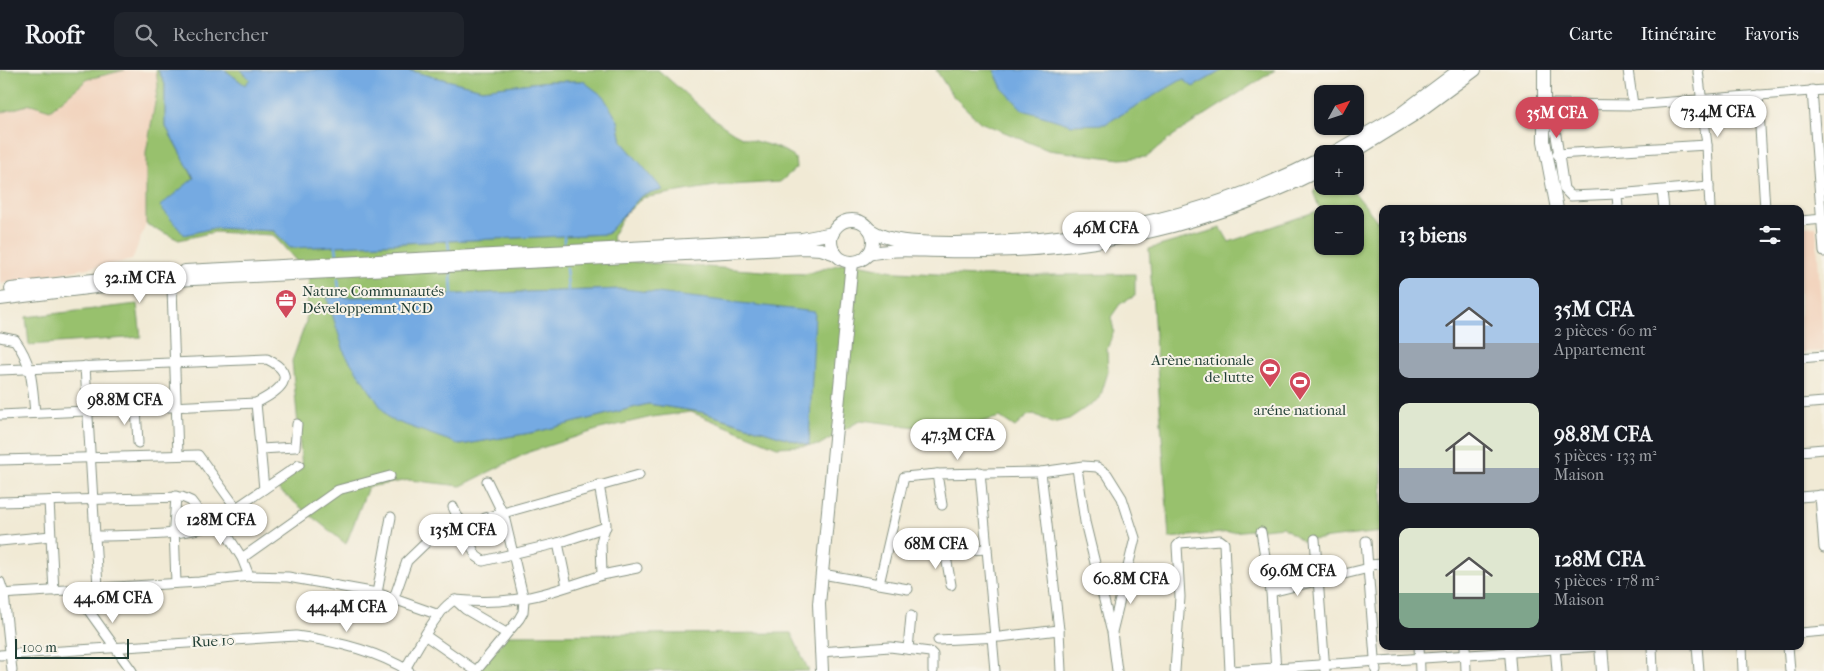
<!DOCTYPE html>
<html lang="fr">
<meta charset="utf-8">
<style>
body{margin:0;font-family:"IM FELL French Canon",serif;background:#20242c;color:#f1f3f6;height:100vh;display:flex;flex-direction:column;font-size:19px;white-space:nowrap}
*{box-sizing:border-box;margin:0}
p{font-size:16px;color:#9ea1a6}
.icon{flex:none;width:28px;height:28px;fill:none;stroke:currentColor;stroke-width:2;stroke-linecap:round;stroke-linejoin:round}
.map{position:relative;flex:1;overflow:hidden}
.drawer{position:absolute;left:1379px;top:135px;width:425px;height:445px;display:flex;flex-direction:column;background:#171b24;border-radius:10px;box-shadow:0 1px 4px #0004}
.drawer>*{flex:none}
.needle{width:32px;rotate:50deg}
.buttons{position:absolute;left:1314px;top:15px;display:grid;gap:10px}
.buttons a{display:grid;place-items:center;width:50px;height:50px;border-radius:10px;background:#171b24;box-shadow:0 1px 4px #0004;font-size:25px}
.scale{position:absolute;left:15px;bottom:12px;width:114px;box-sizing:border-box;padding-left:5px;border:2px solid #1f3d34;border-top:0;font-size:14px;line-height:18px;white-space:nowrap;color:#1f3d34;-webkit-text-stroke:4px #f7f3e8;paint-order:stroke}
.price{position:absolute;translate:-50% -42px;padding:0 11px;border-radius:18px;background:#fff;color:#222;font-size:16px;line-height:32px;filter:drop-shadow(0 1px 2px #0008)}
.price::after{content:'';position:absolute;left:50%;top:30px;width:15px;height:11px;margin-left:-8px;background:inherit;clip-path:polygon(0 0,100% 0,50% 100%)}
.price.selected{background:#d1495b;color:#fff}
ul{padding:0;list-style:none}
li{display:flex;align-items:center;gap:15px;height:125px;padding:0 20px}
li span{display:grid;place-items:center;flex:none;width:140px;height:100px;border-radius:10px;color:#555}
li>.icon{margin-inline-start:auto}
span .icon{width:60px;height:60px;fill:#fffc;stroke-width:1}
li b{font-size:21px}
h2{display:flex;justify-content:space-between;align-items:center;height:60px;padding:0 20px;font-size:21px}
header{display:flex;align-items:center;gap:30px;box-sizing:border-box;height:70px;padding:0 25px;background:#171b24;border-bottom:1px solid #363941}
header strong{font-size:24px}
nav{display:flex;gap:28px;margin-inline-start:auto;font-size:18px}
.search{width:350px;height:45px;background:#20242c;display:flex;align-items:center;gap:12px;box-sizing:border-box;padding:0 18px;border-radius:10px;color:#9ea1a6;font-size:19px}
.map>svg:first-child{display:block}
.built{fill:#f2d4be}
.green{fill:#98c16d;stroke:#5c7f50;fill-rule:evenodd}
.water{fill:#74aae2;stroke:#4a748b}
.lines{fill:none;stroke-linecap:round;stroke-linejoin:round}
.stream{stroke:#74aae2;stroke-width:2.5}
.street-casing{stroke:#889484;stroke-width:11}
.secondary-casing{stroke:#889484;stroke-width:14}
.street{stroke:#fff;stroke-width:9}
.secondary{stroke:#fff;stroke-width:12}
.labels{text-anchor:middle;stroke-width:4;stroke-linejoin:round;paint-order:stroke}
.poi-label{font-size:15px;fill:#1f3d34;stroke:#f7f3e8;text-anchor:start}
.street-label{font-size:15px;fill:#1f3d34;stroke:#f7f3e8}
</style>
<header>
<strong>Roofr</strong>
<div class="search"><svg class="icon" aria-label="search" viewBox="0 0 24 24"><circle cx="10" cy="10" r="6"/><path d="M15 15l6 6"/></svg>Rechercher</div>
<nav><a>Carte</a><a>Itinéraire</a><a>Favoris</a></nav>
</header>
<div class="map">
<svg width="1824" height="601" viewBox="0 0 1824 601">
<rect width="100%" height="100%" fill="#f7f3e8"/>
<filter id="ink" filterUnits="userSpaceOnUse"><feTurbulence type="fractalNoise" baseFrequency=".02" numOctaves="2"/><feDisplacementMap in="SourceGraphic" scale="10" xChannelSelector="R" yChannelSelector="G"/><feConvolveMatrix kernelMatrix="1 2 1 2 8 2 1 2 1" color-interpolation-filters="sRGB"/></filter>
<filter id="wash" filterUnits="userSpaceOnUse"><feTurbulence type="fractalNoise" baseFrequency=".0096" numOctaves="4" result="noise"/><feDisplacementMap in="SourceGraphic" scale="20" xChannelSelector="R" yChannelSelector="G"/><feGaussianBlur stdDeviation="1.12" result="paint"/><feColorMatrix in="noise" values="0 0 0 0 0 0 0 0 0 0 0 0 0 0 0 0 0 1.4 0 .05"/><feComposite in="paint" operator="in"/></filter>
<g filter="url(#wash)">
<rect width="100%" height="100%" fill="#f1ead5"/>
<g class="built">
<path d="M125 0 158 2V16L146 83V154L132 190 0 214V43L31 34 50 40 88 9Z"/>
<path d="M1816 156 1824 281 1800 282V157Z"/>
</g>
<g class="green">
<path d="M0 0H125L88 9 50 40 31 34 0 43Z"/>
<path d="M156 0H158L165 14V55L194 109 161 136 184 164 214 158 274 161 291 178 607 164 641 126 662 120 622 72 618 51 584 11H549L482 19 407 0H658C684 21 705 45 734 63 753 74 778 73 795 88L796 98 780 112 715 116 642 128 623 147 612 167 618 180 635 192 805 204 848 192 898 202 976 206 1135 204V226L1120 234 1111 247 1114 261 1107 279 1108 302 1100 328 1069 349 1052 353 1034 344 1027 346 1015 357 1000 347 948 361 861 350 819 375 777 377 691 342 652 347 600 359 529 382 461 416 409 410 368 417 346 474 273 415 302 398 292 291 306 252 309 205 273 165 214 162 179 170 146 154V83L158 16ZM624 219 809 375 701 342 648 334 536 362 461 375 327 228Z"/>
<path d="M225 0H241L250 9 246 16Z"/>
<path d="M936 0H994L1002 18 1105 54 1183 8 1193 17 1223 0H1275L1174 65 1147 87 1120 89 1048 80 980 52 952 25Z"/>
<path d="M1324 116H1337L1341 121 1351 118 1382 157V462L1302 471 1283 457 1169 468 1149 179 1221 158 1229 172 1320 140 1313 121ZM1322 144H1355V176H1322Z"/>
<path d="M137 234 141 267 29 275 26 247Z"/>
<path d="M791 563 809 601H478L508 565Z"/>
</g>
<g class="water">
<path d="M158 0H225L245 15 250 9 241 0H407L482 19 549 11H583L603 26 618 51 622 72 663 120 641 126 607 164 290 178 274 161 214 158 184 165 160 136 194 108 165 55V14Z"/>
<path d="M994 0H1223L1193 17 1183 9 1105 54 1072 55 1023 40 1002 18Z"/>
<path d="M624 219 815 242 809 375 701 342 648 334 536 362 461 375 389 349 345 284 327 228Z"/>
</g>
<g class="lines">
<g class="stream">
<path d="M564 166V174"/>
<path d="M448 171 449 180"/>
<path d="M336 176 337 185"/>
<path d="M566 198 568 220"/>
<path d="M451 204 452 224"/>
<path d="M338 209 340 228"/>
</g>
</g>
</g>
<g filter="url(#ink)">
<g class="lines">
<g class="street-casing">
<g id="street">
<path d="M1628 0 1633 35"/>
<path d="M1698 0 1707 75 1710 139"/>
<path d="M1812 20 1824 182"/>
<path d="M1758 25 1765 139"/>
<path d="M1543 34 1633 35 1824 20"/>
<path d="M1564 35 1556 46 1554 52 1564 119 1571 126 1617 124 1709 116"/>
<path d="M1557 84 1707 75"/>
<path d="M1662 121 1664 139"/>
<path d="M1617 124 1618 139"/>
<path d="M1800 151 1824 149"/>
<path d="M172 218 178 385"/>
<path d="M0 267 15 270C33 295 32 314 35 343"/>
<path d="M1800 288 1824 286"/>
<path d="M85 296 98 517"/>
<path d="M0 300 267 289C301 306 278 322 256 333L0 345"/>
<path d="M256 333 264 419"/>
<path d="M1800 334 1824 332"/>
<path d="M136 338 138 373"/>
<path d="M261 379 295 377 297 354"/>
<path d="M1800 381 1824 379"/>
<path d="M0 390 198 385 237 439"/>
<path d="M1077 398 1085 452 1111 559"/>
<path d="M980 402 995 567"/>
<path d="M1041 402 1059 560 1061 601"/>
<path d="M937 404 1041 402 1083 396 1097 397 1107 404 1122 428 1135 468 1112 562 1117 601"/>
<path d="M1820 425 1824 478"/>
<path d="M176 426 174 457 176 513"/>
<path d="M1800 427 1824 425"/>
<path d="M49 431 54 521"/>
<path d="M0 432 182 427 191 431 210 456"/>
<path d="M453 437 476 486 483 491 558 473 606 457"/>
<path d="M485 448 639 405"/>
<path d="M219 452 242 488 249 506"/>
<path d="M1261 462 1271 522 1276 601"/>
<path d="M95 466C133 465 174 467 210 456L299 395"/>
<path d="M1315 469 1325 601"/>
<path d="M0 471 51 466"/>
<path d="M1366 471 1376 601"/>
<path d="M558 473 567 516"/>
<path d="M945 481 951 515"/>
<path d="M919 483 987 479"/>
<path d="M242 488 338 420 390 406"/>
<path d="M1369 495 1382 494"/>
<path d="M822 504 908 519"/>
<path d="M602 505 637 498"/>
<path d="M0 512 4 524 12 601"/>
<path d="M879 514 904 407 937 404 942 435"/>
<path d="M74 520 132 601"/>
<path d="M1271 522 1369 498"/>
<path d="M377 523 391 447"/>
<path d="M0 524 199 512 249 506 288 507 377 523 439 545"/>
<path d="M394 528 407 491 433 466 459 448"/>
<path d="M455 530 465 539 506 563"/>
<path d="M1800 563 1824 561"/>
<path d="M426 566 476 601"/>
<path d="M992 567 995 601"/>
<path d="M938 570 1000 567 1059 560"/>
<path d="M1419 576 1420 601"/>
<path d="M1465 576 1466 601"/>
<path d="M1509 576 1511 601"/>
<path d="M1555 576 1557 601"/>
<path d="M1652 576 1653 601"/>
<path d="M1697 576 1699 601"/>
<path d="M1742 576 1743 601"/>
<path d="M1788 576 1790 601"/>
<path d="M908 579 911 546"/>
<path d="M820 582 890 577 930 582 933 585V601"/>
<path d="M0 585 296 566C336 571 375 580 409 601"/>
<path d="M404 601C414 584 438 537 455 530 513 536 548 524 602 505L601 472 606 454 599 415"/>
<path d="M476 601 519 549 523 542 524 530 504 446 487 411"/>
<path d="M1175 601 1180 527 1177 476 1180 473 1220 470 1224 473 1230 601"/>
<path d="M1230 601 1601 576"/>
</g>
</g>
<g class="secondary-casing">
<g id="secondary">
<path d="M1544 0V71L1557 139"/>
<path d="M1331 84 1399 45 1459 0"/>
<path d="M1351 84 1414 45 1475 0"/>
<circle cx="852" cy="171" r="21"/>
<path d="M869 159C893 175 926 172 954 173 1081 173 1209 147 1322 88"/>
<path d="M868 184C893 178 918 181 944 181 968 182 992 181 1016 180 1121 175 1229 147 1322 99"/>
<path d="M185 201 802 169 833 163"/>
<path d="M11 219 157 203"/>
<path d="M0 229 119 214 193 209 804 178 821 179 836 184"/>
<path d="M1601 576 1603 601"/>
<path d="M822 601 819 534 852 192"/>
</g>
</g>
<use href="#street" class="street"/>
<use href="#secondary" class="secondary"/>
</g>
</g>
<defs>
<g id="office-pin" transform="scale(1.125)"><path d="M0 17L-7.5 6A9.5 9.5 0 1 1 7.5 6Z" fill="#d1495b" stroke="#f7f3e8"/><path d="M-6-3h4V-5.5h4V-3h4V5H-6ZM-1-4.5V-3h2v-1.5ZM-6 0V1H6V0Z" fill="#fff"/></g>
<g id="stadium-pin" transform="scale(1.125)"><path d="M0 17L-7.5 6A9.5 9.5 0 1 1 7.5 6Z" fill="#d1495b" stroke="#f7f3e8"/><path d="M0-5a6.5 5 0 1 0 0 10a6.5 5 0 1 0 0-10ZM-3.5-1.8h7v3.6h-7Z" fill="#fff"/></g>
</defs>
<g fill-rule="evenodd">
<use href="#office-pin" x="286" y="230"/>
<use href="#stadium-pin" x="1270" y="299"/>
<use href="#stadium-pin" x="1300" y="312"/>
</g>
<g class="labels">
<g class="poi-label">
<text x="302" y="226">Nature Communautés<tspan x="302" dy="17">Développemnt NCD</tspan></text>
<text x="1254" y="295" text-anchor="end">Arène nationale<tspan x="1254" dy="17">de lutte</tspan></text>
<text x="1300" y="345" text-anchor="middle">aréne national</text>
</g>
<g class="street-label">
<text transform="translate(213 571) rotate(-3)" y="5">Rue 10</text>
</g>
</g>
</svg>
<div class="buttons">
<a><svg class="needle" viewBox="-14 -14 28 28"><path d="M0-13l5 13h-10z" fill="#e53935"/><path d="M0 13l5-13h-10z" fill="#9ea1a6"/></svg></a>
<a>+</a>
<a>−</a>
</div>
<div class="scale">100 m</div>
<b class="price" style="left:1718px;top:68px">73.4M CFA</b>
<b class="price selected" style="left:1557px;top:69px">35M CFA</b>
<b class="price" style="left:1106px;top:184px">46M CFA</b>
<b class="price" style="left:140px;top:234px">32.1M CFA</b>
<b class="price" style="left:125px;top:356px">98.8M CFA</b>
<b class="price" style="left:958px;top:391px">47.3M CFA</b>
<b class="price" style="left:221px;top:476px">128M CFA</b>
<b class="price" style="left:463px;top:486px">135M CFA</b>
<b class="price" style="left:936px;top:500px">68M CFA</b>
<b class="price" style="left:1298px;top:527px">69.6M CFA</b>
<b class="price" style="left:1131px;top:535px">60.8M CFA</b>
<b class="price" style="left:113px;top:554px">44.6M CFA</b>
<b class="price" style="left:347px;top:563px">44.4M CFA</b>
<section class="drawer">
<h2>13 biens<svg class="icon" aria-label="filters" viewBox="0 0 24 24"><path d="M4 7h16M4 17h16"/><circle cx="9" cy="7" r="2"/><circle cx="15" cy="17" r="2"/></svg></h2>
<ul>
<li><span style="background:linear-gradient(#a9c7e8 65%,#9aa5b1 0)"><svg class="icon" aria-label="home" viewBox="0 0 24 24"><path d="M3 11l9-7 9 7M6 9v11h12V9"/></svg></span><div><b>35M CFA</b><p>2 pièces · 60 m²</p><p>Appartement</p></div></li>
<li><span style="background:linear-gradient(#dfe7d0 65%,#9aa5b1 0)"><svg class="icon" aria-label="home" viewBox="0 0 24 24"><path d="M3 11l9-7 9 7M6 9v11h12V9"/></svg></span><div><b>98.8M CFA</b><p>5 pièces · 133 m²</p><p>Maison</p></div></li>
<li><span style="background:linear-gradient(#dfe7d0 65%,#7fa58c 0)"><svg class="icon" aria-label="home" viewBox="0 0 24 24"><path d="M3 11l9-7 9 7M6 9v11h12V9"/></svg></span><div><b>128M CFA</b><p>5 pièces · 178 m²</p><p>Maison</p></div></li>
</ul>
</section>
</div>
